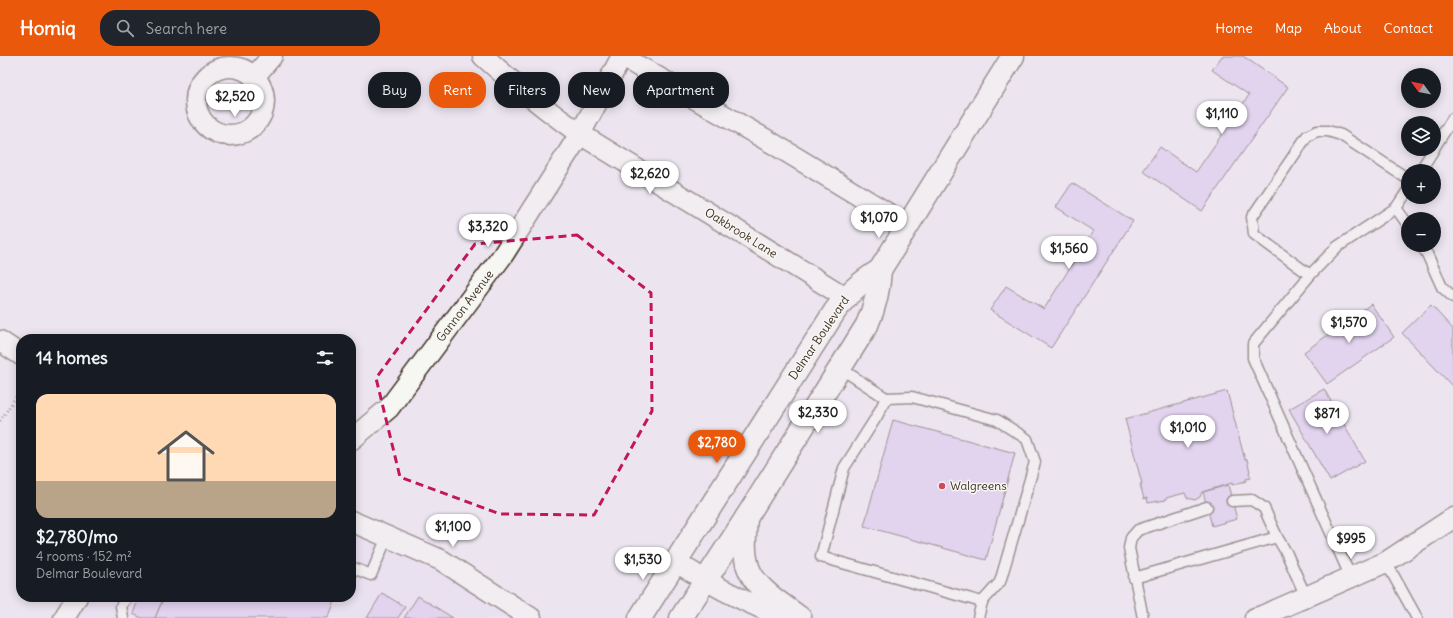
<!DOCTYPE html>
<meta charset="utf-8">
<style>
body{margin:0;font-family:Delius,sans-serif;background:#20242c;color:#f1f3f6;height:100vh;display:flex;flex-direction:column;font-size:15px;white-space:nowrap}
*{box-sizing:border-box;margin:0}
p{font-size:13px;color:#9ea1a6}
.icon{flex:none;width:22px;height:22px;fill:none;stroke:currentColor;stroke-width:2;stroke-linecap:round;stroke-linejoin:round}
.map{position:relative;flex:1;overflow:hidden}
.side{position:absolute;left:16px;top:278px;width:340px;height:268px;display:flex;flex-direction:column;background:#171b24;border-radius:16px;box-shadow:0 2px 10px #0003}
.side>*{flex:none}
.banner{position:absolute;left:368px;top:16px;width:380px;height:36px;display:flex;gap:8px}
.needle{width:26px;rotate:302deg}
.buttons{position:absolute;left:1401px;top:12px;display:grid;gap:8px}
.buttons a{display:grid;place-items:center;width:40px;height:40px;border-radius:50%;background:#171b24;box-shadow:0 2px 10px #0003;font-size:20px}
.price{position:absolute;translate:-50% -34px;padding:0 9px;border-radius:14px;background:#fff;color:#222;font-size:13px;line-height:26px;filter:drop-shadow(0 1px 2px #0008)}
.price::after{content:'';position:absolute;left:50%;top:24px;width:12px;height:9px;margin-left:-6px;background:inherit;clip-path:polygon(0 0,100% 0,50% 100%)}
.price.on{background:#ea580c;color:#fff}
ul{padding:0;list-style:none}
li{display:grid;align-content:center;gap:8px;height:212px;padding:0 20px}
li+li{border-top:1px solid #363941}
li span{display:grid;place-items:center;height:124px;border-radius:12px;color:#555}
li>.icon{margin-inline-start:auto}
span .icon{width:72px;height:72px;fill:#fffc;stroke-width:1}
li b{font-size:17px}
h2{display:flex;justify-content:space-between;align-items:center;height:48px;padding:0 20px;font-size:17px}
.pill{padding:0 14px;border-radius:16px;background:#171b24;box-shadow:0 2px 10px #0003;font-size:14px;line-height:36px}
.pill.on{background:#ea580c;color:#fff}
header{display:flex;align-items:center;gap:24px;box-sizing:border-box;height:56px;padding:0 20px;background:#ea580c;color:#fff}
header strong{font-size:19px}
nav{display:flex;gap:22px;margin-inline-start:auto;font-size:14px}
.search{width:280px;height:36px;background:#20242c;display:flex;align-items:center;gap:10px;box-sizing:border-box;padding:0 14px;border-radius:16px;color:#9ea1a6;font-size:15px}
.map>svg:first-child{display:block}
.built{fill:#e5d9ef}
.building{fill:#d5bcec;stroke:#3b2a1e}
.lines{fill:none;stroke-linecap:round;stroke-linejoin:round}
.service-casing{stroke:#3b2a1e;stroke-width:13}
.minor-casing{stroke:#3b2a1e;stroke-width:23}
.secondary-casing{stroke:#3b2a1e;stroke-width:25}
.path{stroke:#3b2a1e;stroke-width:2.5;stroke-dasharray:1 3;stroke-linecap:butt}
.service{stroke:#f6f6f2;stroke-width:10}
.minor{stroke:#f6f6f2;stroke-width:20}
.secondary{stroke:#f6f6f2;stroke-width:22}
.marked{fill:none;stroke:#c2185b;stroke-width:3;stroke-dasharray:8 5;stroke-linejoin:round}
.poi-dot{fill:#d1495b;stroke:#f6f6f2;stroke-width:1.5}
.labels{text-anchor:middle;stroke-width:3;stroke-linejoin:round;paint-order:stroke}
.street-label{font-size:12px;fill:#3b2a1e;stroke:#f6f6f2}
.poi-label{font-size:12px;fill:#3b2a1e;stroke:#f6f6f2;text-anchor:start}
</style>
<header>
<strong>Homiq</strong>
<div class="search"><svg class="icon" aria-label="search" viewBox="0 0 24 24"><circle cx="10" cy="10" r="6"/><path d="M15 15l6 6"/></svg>Search here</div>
<nav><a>Home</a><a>Map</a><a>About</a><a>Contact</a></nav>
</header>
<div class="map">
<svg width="1453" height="562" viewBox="0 0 1453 562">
<rect width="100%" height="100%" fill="#ece5f0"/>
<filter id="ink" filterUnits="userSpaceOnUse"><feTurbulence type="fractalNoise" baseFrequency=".025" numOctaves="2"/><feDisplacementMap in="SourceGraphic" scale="8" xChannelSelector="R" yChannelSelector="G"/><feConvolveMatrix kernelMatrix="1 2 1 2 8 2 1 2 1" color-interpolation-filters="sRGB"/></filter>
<g filter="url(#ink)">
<path class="built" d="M351 476 420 506 445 519 514 562H73L87 541H351Z"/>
<g class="building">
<path d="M1222 0H1243L1288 31 1202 155 1143 115 1160 91 1196 116 1249 39 1212 14Z"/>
<path d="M1072 127 1133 165 1051 292 990 254 1006 230 1044 253 1093 175 1056 151Z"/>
<path d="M1371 248 1394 281 1327 328 1304 296Z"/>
<path d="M1431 249 1453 273V331L1402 277Z"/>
<path d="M1324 333 1365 405 1330 425 1289 353Z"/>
<path d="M1227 335 1245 404 1247 403 1250 416 1249 417 1251 422 1246 423V425L1232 429V427L1202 436 1200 441 1195 444 1187 442 1185 437 1166 442V444L1148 447 1147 442 1144 443 1140 428H1142L1125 363Z"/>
<path d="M893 364 1015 397 986 504 864 470Z"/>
<path d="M1228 429 1237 463 1212 470 1203 436Z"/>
<path d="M382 537 405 551 398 562H367Z"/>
<path d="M418 540 453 562H404Z"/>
<path d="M139 541H164L155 562H142L133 558Z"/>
<path d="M164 541H337L328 562H155Z"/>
</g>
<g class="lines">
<g class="service-casing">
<g id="service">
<path d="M1434 92 1453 62"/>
<path d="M1420 115 1434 93"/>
<path d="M1396 152 1408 169"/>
<path d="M1421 189 1427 198 1442 231 1453 241"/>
<path d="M1310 219 1254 178 1252 161 1307 80 1317 75H1328L1341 79 1408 123"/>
<path d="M840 312 886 342 877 360 844 412 821 501 982 546 978 562"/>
<path d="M886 342 912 341 997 364 1027 383 1035 406 1000 526 982 546"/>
<path d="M1232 445 1252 444 1264 452 1277 481 1286 496 1306 541"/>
<path d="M1386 506 1417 562"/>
<path d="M351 511 371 519 387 481"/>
<path d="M1134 522 1277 481"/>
<path d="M1351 522 1253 302V288L1310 219 1337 191 1396 152 1408 134"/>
<path d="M123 562 121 550 127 541"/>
<path d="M1143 562 1129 492 1131 482 1138 474 1207 451"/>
</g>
</g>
<g class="minor-casing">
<g id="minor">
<path d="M483 0C514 28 546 54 580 78L845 241"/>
<path d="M621 0 772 87 907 169"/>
<circle cx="230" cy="45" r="34"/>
<path d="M254 21 272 0"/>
<path d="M0 285 21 299"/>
<path d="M351 384 389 352 503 199 580 78 622 0"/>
<path d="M351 465 441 504 531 562"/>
<path d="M676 506C711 529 746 547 785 562"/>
<path d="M64 562 77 541"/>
<path d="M1255 562 1262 560 1386 506 1453 462"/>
</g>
</g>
<g class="secondary-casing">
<g id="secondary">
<path d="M746 462C745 478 743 495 748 511 756 534 782 548 800 562"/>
<path d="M640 562 835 255C848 237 861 226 880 214L1013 0"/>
<path d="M681 562 746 462 867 269C875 251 879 234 880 214"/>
</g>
</g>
<path class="path" d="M0 365 21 333"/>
<use href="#service" class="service"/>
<use href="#minor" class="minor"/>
<use href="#secondary" class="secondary"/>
</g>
</g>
<path d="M0 0H1453V562H0ZM577 179 651 237 652 355 594 459 500 458 400 421 376 322 475 188Z" fill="#ece5f0" fill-opacity=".55" fill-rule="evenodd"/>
<path class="marked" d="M577 179 651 237 652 355 594 459 500 458 400 421 376 322 475 188Z"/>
<circle class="poi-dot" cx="942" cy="430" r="4"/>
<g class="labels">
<g class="street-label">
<text transform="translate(741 177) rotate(32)" y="4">Oakbrook Lane</text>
<text transform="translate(465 250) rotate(-53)" y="4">Gannon Avenue</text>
<text transform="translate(819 282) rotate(-56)" y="4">Delmar Boulevard</text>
</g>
<g class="poi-label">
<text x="950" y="434">Walgreens</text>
</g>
</g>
</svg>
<div class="buttons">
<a><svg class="needle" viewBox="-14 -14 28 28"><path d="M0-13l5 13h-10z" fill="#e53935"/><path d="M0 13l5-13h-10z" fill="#9ea1a6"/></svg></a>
<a><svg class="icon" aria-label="layers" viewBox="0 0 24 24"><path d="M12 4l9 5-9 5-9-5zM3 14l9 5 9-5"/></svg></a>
<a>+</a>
<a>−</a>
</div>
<b class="price" style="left:235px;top:62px">$2,520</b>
<b class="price" style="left:1222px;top:79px">$1,110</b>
<b class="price" style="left:650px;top:139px">$2,620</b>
<b class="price" style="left:879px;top:183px">$1,070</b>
<b class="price" style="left:488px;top:192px">$3,320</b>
<b class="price" style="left:1069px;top:214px">$1,560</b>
<b class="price" style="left:1349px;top:288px">$1,570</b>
<b class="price" style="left:818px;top:378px">$2,330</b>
<b class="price" style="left:1327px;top:379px">$871</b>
<b class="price" style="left:1188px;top:393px">$1,010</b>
<b class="price on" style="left:717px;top:408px">$2,780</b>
<b class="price" style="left:453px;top:492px">$1,100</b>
<b class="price" style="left:1351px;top:504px">$995</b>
<b class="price" style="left:643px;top:525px">$1,530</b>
<div class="banner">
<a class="pill">Buy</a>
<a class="pill on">Rent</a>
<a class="pill">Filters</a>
<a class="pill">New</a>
<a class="pill">Apartment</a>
</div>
<section class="side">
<h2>14 homes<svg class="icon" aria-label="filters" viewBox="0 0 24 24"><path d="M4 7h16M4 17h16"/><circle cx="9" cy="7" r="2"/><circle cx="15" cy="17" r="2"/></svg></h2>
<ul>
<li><span style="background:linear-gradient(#ffd9b3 70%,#b9a48a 0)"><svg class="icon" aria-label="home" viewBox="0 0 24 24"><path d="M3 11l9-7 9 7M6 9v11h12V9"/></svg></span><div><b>$2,780/mo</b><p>4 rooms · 152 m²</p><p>Delmar Boulevard</p></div></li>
</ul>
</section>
</div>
